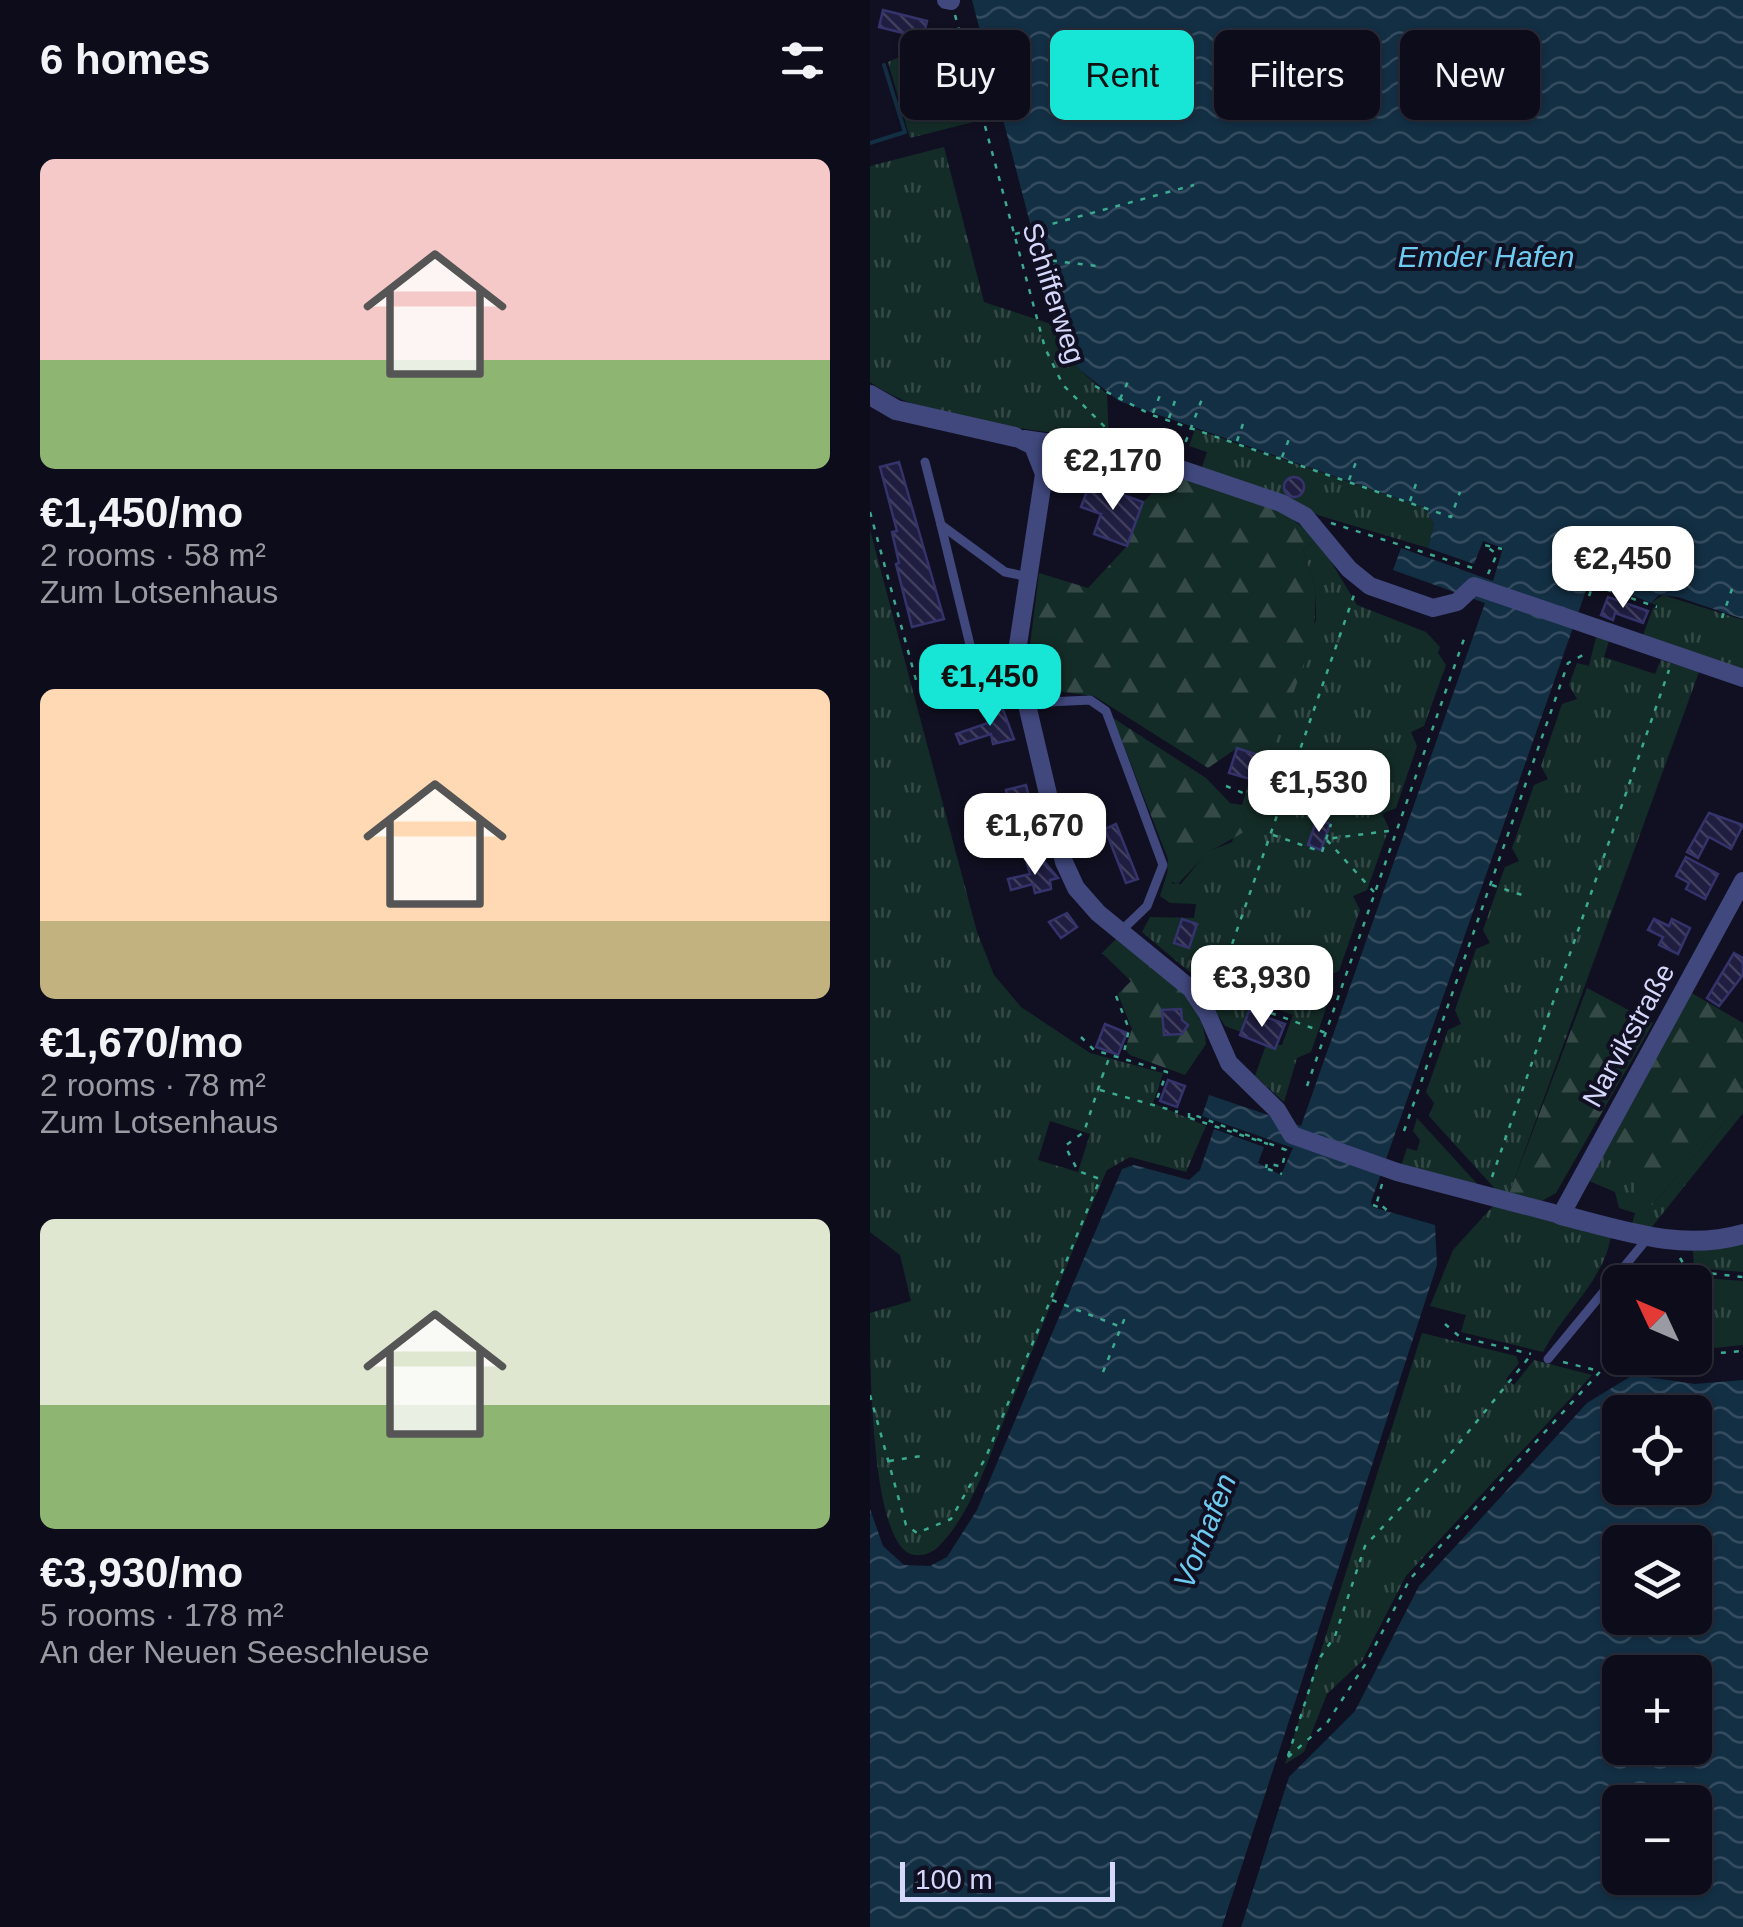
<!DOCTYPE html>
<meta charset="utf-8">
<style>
body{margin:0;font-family:Arial,sans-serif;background:#1a1a27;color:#f1f3f6;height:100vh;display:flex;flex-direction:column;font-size:38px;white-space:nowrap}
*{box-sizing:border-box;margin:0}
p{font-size:32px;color:#9a9ba2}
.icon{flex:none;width:55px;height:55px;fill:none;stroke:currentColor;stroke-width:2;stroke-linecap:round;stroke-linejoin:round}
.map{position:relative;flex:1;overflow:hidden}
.panel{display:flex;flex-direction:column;background:#0c0c1a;width:870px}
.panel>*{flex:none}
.banner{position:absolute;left:30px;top:30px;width:692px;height:90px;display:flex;gap:20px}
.needle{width:65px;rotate:314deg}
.fabs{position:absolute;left:732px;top:1265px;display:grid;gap:20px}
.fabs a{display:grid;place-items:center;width:110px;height:110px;border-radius:15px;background:#0c0c1a;box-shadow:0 2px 8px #0004,0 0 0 2px #2c2c39;font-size:50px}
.scale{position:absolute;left:30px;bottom:25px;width:215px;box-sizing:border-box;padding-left:10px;border:5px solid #d6d8fb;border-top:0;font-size:28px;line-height:35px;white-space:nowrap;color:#d6d8fb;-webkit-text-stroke:8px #101022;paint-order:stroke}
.price{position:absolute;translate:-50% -85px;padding:0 22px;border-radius:20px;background:#fff;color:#222;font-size:32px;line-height:65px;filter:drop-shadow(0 2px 5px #0008)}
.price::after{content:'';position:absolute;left:50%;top:60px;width:30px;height:22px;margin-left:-15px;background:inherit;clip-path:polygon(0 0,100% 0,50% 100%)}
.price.active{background:#17e5d6;color:#111}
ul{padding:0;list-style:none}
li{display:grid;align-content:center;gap:20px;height:530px;padding:0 40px}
li span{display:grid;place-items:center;height:310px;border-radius:15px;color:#555}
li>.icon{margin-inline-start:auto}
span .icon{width:180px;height:180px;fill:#fffc;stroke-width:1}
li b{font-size:42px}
h2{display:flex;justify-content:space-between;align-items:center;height:120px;padding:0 40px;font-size:42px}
.chip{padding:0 35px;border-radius:15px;background:#0c0c1a;box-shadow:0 2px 8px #0004,0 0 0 2px #2c2c39;font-size:35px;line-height:90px}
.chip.active{background:#17e5d6;color:#111}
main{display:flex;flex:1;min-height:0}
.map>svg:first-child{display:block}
.grass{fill:url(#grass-tufts);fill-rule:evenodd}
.forest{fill:url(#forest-firs)}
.water{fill:url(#water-waves);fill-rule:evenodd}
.pier{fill:#101022}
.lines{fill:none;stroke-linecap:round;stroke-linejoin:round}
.stream{stroke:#132f44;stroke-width:4}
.building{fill:url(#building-back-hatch);stroke:#34336b;stroke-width:2.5}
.path{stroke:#3baa90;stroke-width:2.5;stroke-dasharray:5 8;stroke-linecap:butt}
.service{stroke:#40487d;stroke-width:9}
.minor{stroke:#40487d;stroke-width:18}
.tertiary{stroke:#40487d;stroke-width:20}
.path-bridge{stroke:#3baa90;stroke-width:2.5;stroke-dasharray:5 8;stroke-linecap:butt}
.labels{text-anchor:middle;stroke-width:8;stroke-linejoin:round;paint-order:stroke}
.street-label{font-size:28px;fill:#d6d8fb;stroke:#101022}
.water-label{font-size:30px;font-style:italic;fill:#6ecbf0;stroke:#101022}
</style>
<main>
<section class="panel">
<h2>6 homes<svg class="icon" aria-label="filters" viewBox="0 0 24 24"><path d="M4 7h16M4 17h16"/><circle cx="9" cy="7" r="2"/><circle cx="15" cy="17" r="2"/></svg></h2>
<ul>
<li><span style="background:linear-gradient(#f6c9c9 65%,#8fb573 0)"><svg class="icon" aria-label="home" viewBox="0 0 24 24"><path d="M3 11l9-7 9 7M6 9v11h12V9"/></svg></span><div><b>€1,450/mo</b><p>2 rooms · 58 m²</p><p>Zum Lotsenhaus</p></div></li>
<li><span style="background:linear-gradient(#ffd9b3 75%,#c2b280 0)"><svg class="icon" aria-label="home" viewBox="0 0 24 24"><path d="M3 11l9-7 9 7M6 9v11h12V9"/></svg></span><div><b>€1,670/mo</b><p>2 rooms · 78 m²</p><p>Zum Lotsenhaus</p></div></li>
<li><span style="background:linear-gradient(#dfe7d0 60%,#8fb573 0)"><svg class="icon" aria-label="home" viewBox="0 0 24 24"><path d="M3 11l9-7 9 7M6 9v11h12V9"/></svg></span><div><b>€3,930/mo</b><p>5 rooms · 178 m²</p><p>An der Neuen Seeschleuse</p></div></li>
</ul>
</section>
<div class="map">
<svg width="873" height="1927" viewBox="0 0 873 1927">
<defs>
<pattern id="grass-tufts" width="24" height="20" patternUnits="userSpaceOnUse" patternTransform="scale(2.5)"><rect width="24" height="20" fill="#142c27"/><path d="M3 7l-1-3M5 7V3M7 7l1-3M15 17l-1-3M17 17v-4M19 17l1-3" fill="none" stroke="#354a47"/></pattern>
<pattern id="forest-firs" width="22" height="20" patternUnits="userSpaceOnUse" patternTransform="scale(2.5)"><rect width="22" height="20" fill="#142c27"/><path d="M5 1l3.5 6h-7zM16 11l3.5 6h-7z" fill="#354a47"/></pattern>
<pattern id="water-waves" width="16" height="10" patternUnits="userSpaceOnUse" patternTransform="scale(2.5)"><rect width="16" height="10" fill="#132f44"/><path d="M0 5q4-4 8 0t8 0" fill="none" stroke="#354c60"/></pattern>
<pattern id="building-back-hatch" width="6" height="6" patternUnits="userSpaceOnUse" patternTransform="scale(2.5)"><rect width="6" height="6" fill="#1f1e41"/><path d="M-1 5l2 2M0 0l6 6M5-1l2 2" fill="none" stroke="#3f3e5d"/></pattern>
</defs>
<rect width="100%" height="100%" fill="#101022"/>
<g class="grass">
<path d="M86 33 114 80 123 117 40 138 18 62Z"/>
<path d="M74 147 114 302 187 326 211 371 237 394 239 441C173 430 52 421 0 382V166Z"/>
<path d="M325 429 555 508 564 524 558 548 451 516 332 467 337 452 319 446Z"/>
<path d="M0 530 107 932 124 975 151 1007 220 1053 293 1073 283 1103 336 1126 316 1172 260 1157 237 1170C201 1251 170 1334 136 1415 119 1457 102 1511 71 1544 64 1552 55 1556 44 1555 0 1549 0 1355 0 1313L41 1301 30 1255 0 1232ZM180 1121 220 1134 208 1172 168 1160Z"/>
<path d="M448 540 487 605 556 632 570 647 568 653 576 665 554 726 541 732 547 746 526 808 512 814 519 828 497 890 483 896 490 910 469 971 455 977 462 991 441 1052 427 1058 414 1102 385 1076 396 1045H412L423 1015 399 1006 395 1016 379 1011 371 1032 355 1026 323 975 272 932 280 917 324 918 326 904 300 903 290 896 297 873 303 884H311L337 852 362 842 446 620V590L433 550Z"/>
<path d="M793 595 873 620V669L773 635 783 608 789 606 781 603Z"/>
<path d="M726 637 739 641 734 657 785 674 791 660 829 672 639 1194 628 1192 559 1116 564 1103 556 1092 578 1030 591 1024 585 1010 606 949 620 943 613 930 635 867 649 861 642 848 664 785 678 779 671 766 692 704 707 699 699 685 707 663 719 666Z"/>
<path d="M873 1101V1113L781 1228 762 1224 765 1213 749 1208 745 1192 717 1180 730 1155 766 1173 782 1205Z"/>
<path d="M547 1118 611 1188 531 1166 537 1148 547 1151 550 1140 543 1131Z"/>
<path d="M623 1206 741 1235C735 1280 694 1311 673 1352L591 1332 596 1315 560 1306 583 1250Z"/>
<path d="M873 1243V1272L824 1268 823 1251Z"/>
<path d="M779 1266 820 1277 873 1281V1345L825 1350V1282H775Z"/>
<path d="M552 1333 646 1356 649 1363 636 1379 644 1385 664 1360 722 1375 536 1576 492 1661 457 1694 434 1752 415 1764Z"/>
</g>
<g class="forest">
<path d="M304 472 415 513 448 540 433 550 446 590 444 635 374 832 337 853 307 885 297 878 298 859 243 718 336 778 360 803 372 805 387 755 367 748 338 768 224 696 171 689 157 670 169 573 218 588 257 546 273 502Z"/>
<path d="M247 938C281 966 333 996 336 1044L315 1075 260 1055 255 1049 262 1029 248 994 261 981 232 953Z"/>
<path d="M717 988 783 1023 686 1193 670 1202 639 1194Z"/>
<path d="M820 992 873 1023V1101L782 1205 765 1198V1173L730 1155Z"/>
</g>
<g class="water">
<path d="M102 0H873V619L808 597 789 595 781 603 722 579 719 582 501 1202 502 1207 565 1225 567 1265 352 1927H0V1509L13 1546 34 1565 60 1566 77 1557 107 1510 252 1169 264 1165 319 1180 330 1170 344 1129 394 1147 388 1163 411 1175 423 1148 332 1116 339 1095 431 1126 615 603 523 570 531 548 623 581 633 548 613 541 604 564 558 548 564 524 555 508 249 401 210 370 187 327Z"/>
<path d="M763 1375 825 1384 873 1380V1927H371L419 1777 485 1711 549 1586 717 1403ZM750 1412H825V1488H750ZM750 1542H825V1618H750ZM750 1672H825V1748H750ZM750 1802H825V1878H750Z"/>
</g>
<g class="pier">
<path d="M409 1761 413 1763 363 1920 359 1927H352Z"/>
<path d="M420 1767 371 1927H366L411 1783Z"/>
</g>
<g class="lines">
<path class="stream" d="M0 143 35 132 14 65"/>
</g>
<g class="building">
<path d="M13 10 57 21 53 38 9 27Z"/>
<path d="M29 462 74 619 42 627 26 564 29 563 22 532 27 531 10 467Z"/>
<circle cx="424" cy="487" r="10"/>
<path d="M220 483 273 502 257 546 224 534 231 514 211 507Z"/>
<path d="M738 597 778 611 773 623 745 613 743 620 731 615Z"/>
<path d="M132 707 144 739 123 744 121 734 90 744 86 734 118 723 115 711Z"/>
<path d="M367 748 388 755 380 779 359 773Z"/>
<path d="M156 785 163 814 149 820 153 834 134 838 128 813 119 815 116 805 138 799 136 790Z"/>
<path d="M839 813 873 825 861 849 839 837 828 858 817 852Z"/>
<path d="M447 819 460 824 451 850 438 845Z"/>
<path d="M246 824 268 879 256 883 235 829Z"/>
<path d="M816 857 848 874 835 899 816 889 819 883 806 876Z"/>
<path d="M173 860 188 878 180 880 181 889 165 893 163 884 141 890 138 879 160 874 157 864Z"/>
<path d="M197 913 207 927 191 938 179 922Z"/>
<path d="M312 919 327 924 319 948 304 943Z"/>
<path d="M784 919 799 926 802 919 820 928 808 954 789 945 793 937 778 930Z"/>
<path d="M864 953 873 958V975L849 1006 837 998Z"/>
<path d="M311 1009 312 1020 318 1025 312 1034 294 1035 292 1010Z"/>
<path d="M379 1011 415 1024 405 1049 370 1035Z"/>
<path d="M235 1024 257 1033 248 1055 226 1047Z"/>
<path d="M298 1080 315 1086 307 1107 290 1101Z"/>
</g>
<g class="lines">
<g class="path">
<path d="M85 15 114 120"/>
<path d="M115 52 159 59"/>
<path d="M115 126 175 348 193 385 245 437"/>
<path d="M145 234 324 185"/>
<path d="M169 259 226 266"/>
<path d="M225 386 282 415 581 517 590 492"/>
<path d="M250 399 260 377"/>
<path d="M283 413 292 390"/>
<path d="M299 418 307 395"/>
<path d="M367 441 375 418"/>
<path d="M311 454 332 399"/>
<path d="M412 457 421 434"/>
<path d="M479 480 488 457"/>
<path d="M540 501 548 478"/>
<path d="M0 512 46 680C73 703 103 672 133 681"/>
<path d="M461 523 606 569"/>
<path d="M618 574 627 554 614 545 632 549"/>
<path d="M722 581 733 586"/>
<path d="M719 596 723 585 787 607"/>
<path d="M852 618 862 589"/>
<path d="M356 786 410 808"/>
<path d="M403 835 452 852 461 824"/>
<path d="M622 885 658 897"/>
<path d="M504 892 456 839 526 830"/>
<path d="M345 993 484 595"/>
<path d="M246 996 259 1029 253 1057"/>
<path d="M401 1013 456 1033"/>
<path d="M211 1037 224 1050 297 1072 285 1104"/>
<path d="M437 1086 594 639"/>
<path d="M230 1090 308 1112"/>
<path d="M319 1118V1113L416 1150 412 1167 397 1163 396 1168"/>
<path d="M320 1118 398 1144"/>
<path d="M534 1131 698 663 713 655"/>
<path d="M398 1169 412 1174"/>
<path d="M622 1177 799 670"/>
<path d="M512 1184 507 1202 517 1210"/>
<path d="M503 1205 516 1210"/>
<path d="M810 1258 818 1271 873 1277"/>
<path d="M770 1282 773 1266"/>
<path d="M182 1300 251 1327"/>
<path d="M750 1305 739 1340 750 1343"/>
<path d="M575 1324 590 1337 661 1354"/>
<path d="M825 1355 873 1351"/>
<path d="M693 1362 729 1371"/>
<path d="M233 1372 256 1315"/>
<path d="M0 1395 36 1525 47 1533 81 1519 116 1457 230 1179 208 1171 195 1146 214 1132 232 1077"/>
<path d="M19 1461 52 1456"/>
<path d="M418 1756 449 1659 465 1636 495 1546 577 1458 661 1355"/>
<path d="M418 1757 457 1723 496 1663 540 1579 750 1350"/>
</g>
<g class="service">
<path d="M55 462 71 525 135 572 159 577"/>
<path d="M71 525 101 649"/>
<path d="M158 703 220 700 236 711 293 865 277 906 251 931"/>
<path d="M678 1359 777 1239"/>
</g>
<g class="minor">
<path d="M76 0 81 1"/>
<path d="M145 437 163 446 174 474 146 658 194 862 206 888 228 913 321 989 337 1013 359 1063 407 1110 422 1135 527 1172 691 1215 873 881"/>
<path d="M154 439 275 457 411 503 435 516 479 569 500 586 563 608 587 602 604 586 873 678"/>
</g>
<g class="tertiary">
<path d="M0 395 26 410 145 437"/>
<path d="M691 1215C751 1230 811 1252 873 1234"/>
</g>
<path class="path-bridge" d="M232 1077 241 1053"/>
</g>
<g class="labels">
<g class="street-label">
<text transform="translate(184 293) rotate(72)" y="10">Schifferweg</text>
<text transform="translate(758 1035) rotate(-61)" y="10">Narvikstraße</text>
</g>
<g class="water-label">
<text x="616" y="267">Emder Hafen</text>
<text transform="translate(335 1531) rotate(-68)" y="10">Vorhafen</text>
</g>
</g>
</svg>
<div class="fabs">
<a><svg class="needle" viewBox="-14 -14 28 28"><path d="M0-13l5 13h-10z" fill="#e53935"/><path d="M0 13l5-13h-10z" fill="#9a9ba2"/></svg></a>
<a><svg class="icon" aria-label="locate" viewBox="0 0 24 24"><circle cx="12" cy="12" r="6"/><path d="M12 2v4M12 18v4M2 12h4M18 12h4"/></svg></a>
<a><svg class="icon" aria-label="layers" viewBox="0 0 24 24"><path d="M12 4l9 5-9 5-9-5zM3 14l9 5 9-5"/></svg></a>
<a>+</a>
<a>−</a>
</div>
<div class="scale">100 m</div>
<b class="price" style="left:243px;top:513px">€2,170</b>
<b class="price" style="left:753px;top:611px">€2,450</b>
<b class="price active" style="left:120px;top:729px">€1,450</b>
<b class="price" style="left:449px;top:835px">€1,530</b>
<b class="price" style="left:165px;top:878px">€1,670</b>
<b class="price" style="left:392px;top:1030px">€3,930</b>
<div class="banner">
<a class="chip">Buy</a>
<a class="chip active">Rent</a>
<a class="chip">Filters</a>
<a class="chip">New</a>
</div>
</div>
</main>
